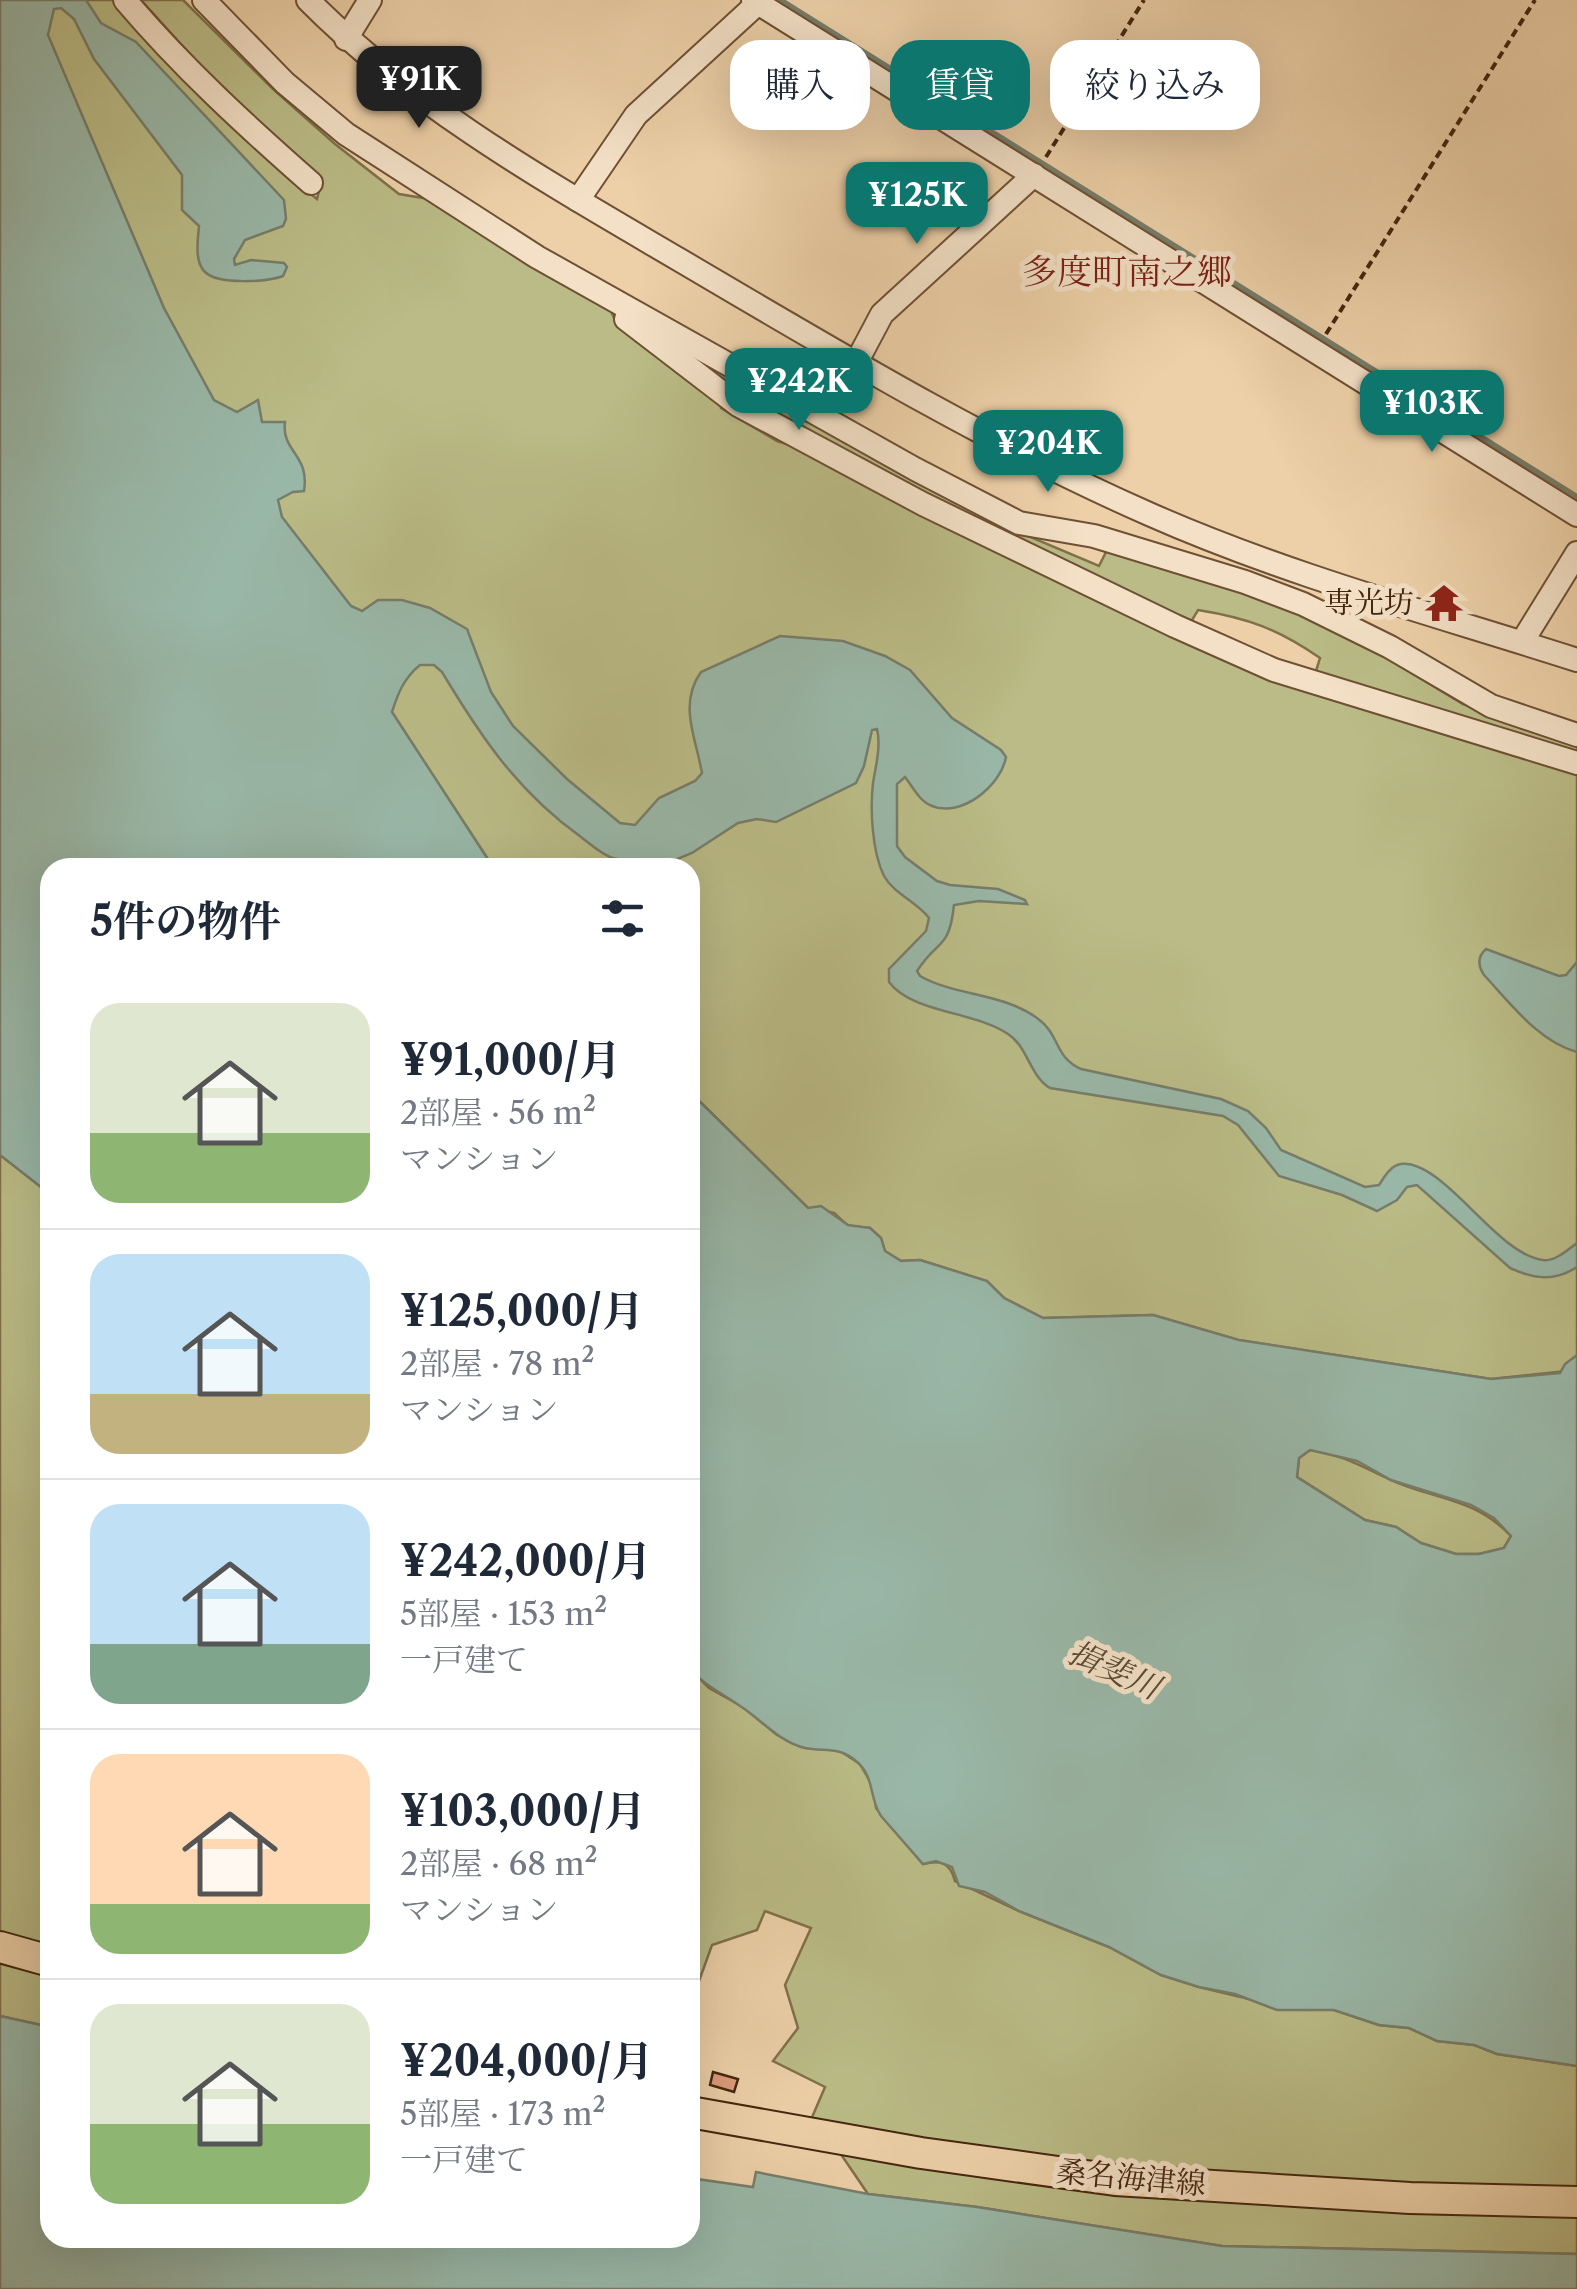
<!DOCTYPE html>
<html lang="ja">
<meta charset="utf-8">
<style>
body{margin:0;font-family:"Libre Caslon Text","Noto Serif JP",serif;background:#f2f2f3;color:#1f2937;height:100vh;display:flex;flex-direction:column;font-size:38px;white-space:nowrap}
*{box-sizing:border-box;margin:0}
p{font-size:32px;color:#747a83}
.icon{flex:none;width:55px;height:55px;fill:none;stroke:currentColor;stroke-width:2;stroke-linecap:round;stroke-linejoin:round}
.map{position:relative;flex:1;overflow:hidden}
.sheet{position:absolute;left:40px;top:858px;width:660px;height:1390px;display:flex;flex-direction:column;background:#fff;border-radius:30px;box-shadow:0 10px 40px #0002}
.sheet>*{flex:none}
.guide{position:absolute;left:730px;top:40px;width:695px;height:90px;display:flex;gap:20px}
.price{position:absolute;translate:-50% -85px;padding:0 22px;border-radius:20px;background:#0f766e;color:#fff;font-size:32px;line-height:65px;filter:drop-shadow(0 2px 5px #0008)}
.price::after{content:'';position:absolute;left:50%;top:60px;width:30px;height:22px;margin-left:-15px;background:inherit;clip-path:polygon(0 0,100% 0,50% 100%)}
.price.selected{background:#222;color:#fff}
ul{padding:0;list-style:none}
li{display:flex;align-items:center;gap:30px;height:250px;padding:0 50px}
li+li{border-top:2px solid #e0e1e3}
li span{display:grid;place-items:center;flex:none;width:280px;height:200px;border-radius:30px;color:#555}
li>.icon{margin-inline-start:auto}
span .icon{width:120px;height:120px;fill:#fffc;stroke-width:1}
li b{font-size:42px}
h2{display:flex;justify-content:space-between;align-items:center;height:120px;padding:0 50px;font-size:42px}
.chip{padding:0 35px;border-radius:30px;background:#fff;box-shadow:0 10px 40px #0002;font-size:35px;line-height:90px}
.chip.selected{background:#0f766e;color:#fff}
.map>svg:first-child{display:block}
.green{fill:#babb86;stroke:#7f704a;stroke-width:2.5}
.water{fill:#99b7a7;stroke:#777d6a;stroke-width:2.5;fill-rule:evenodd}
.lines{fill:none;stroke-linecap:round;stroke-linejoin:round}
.stream{stroke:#777d6a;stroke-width:6}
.building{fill:#de9b7c;stroke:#44250e;stroke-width:2.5}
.minor-casing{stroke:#6e5034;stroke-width:26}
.major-casing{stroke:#44250e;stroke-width:34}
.path{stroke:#44250e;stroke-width:4;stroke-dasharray:8 5;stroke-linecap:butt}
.minor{stroke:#f3e0c6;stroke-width:22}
.major{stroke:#edd0a8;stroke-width:30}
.labels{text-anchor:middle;stroke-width:10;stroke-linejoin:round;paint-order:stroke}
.poi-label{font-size:30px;fill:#44250e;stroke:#f3e0c6;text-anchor:end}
.street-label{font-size:30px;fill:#44250e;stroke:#f3e0c6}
.water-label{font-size:32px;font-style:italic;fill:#594a34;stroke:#f3e0c6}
.quarter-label{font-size:35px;fill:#7a1f14;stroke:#f3e0c6}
</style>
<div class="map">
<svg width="1577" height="2289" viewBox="0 0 1577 2289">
<rect width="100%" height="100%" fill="#edd0a8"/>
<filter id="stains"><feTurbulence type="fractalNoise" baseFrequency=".002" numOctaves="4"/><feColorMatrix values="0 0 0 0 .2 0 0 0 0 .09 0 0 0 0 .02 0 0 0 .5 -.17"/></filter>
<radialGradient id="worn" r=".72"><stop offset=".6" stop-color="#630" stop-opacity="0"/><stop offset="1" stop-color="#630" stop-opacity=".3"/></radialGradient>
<g class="green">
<path d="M0 0H113C170 67 248 145 317 199L322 178 243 113 141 0H183L273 89 335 144 399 194 429 199 608 304 614 318 719 398 721 408 777 441 800 448 1120 609 1577 769V1370L1491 1379 1238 1340 1153 1315 1043 1318 1004 1298 987 1281 920 1260 901 1261 885 1251 881 1238 870 1228 848 1226 834 1213 808 1208 690 1092V868L493 867 294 563Z"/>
<path d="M655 331 1016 531 1099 566 1107 550 1164 563 1339 629 1463 704 1577 742V759L1315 674 1320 658C1278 629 1248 618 1198 610L1191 622 1070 567 742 400Z"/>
<path d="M0 1155 50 1194V1951L0 1937Z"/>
<path d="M1310 1450C1341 1454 1363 1467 1391 1480 1436 1500 1475 1498 1511 1536L1504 1548 1479 1554H1456L1421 1543 1396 1527 1365 1520 1297 1477 1299 1458Z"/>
<path d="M690 1669 709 1688 743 1707 777 1735 806 1748 837 1749 860 1764 874 1788 876 1808 923 1864C941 1860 950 1862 955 1881L1019 1911 1109 1947 1161 1975 1199 1987 1249 1999 1334 2010 1379 2025 1409 2028 1437 2041 1475 2045 1497 2054 1577 2066V2193L1137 2169 810 2122 825 2087 773 2061 798 2028 785 1985 811 1928 765 1911 757 1930 712 1945 690 2006Z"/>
<path d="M0 1957 50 1971V2027L0 2016Z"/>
<path d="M838 2150 1577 2215V2254L1222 2246 977 2207 868 2194Z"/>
</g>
<g class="water">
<path d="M0 0H86L101 23 136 42 284 200 286 219 283 226 245 240 234 259 235 265 251 260 284 263 287 267 283 276C267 282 218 285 205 272 194 262 198 239 199 226L182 210V175L94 59 74 19 61 8 54 9 48 35 164 308 214 400 237 412 258 400 262 422H285C281 452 310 454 304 491L293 492 278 500 282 517 351 606 362 611 378 600H402L430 608 467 629 491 692 513 726 567 779 620 823 635 825 659 798 695 781 702 773C696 738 678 704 701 672L780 636 843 641 885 656 910 670 952 718 1001 750 1006 757C1001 786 961 818 932 806 919 801 913 787 905 777L897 784V846L905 857 937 881 950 885 998 889 1025 900 1027 904 979 901 954 905C949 951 938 938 917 971L920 976C955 996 1003 993 1037 1018 1061 1035 1053 1056 1081 1069L1221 1099 1248 1111 1266 1128 1281 1150 1365 1187 1379 1185C1384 1177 1391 1165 1401 1164 1443 1159 1497 1255 1543 1260 1554 1262 1568 1250 1577 1243V1267C1554 1282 1534 1279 1510 1268L1417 1185 1407 1187 1397 1200 1377 1211 1342 1195 1279 1176 1238 1125 1223 1116 1050 1088C1029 1075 1028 1047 1008 1034 974 1011 912 1013 889 982V969L926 931 929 918C917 902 894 894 884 876 872 852 870 809 873 783 876 765 881 746 877 729L872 730 864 766 856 783 776 822 757 819 738 823 692 853 658 867C643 861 628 863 613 858 602 855 590 844 581 837 518 792 481 737 442 672L434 665H420C404 678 398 693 392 712L493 867 50 868V1194L0 1155Z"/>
<path d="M1486 949 1559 976 1566 975 1577 962V1052C1539 1042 1510 1003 1484 975 1478 966 1477 957 1486 949Z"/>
<path d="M690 1092 808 1208 821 1206 848 1225 870 1228 881 1238 885 1251 901 1261 920 1260 987 1281 1004 1298 1043 1318 1153 1315 1239 1340 1491 1379 1560 1373 1565 1364 1577 1355V2066L1497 2054 1474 2045 1437 2041 1409 2028 1379 2025 1334 2010H1277L1235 1994 1199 1987 1161 1975 1109 1947 1019 1911 985 1892 959 1886 952 1867 936 1861 923 1864 881 1816C869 1799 875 1776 856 1761 839 1746 824 1752 805 1748 779 1742 761 1719 740 1706 722 1693 705 1686 690 1669ZM1310 1450 1357 1461 1391 1480 1471 1505 1494 1518 1511 1536 1504 1548 1479 1554H1456L1421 1543 1396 1527 1365 1520 1297 1477 1299 1458Z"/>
<path d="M0 2016 50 2027V2238H690V2178L753 2187 756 2172 868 2194 977 2207 1222 2246 1577 2254V2289H0Z"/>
</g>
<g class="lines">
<path class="stream" d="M780 0 1577 497"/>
</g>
<path class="building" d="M713 2072 738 2079 734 2092 710 2085Z"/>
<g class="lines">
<g class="minor-casing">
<g id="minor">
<path d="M125 0C182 67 245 125 311 183"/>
<path d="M204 0 285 83 346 134 537 257 915 469 1019 523 1094 536 1245 582 1303 604 1390 647 1491 706 1577 735"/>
<path d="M308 0C415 108 547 182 678 259 831 349 985 442 1149 514 1287 575 1433 614 1577 660"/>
<path d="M753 0 1577 515"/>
<path d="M346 39 370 0"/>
<path d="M578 200 636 115 758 3"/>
<path d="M626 319 738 405 923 504 1175 626 1274 670 1577 763"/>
<path d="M856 363 882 314 1034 175"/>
<path d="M1522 642 1577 553"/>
</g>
</g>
<g class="major-casing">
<g id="major">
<path d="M0 1947 50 1961"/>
<path d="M690 2112 921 2153 1115 2180 1410 2198 1577 2202"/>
</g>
</g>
<g class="path">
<path d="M1046 157 1144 0"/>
<path d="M1326 334 1535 0"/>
</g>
<use href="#minor" class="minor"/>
<use href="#major" class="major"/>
</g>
<defs>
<g id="temple-bare" transform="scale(3)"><path d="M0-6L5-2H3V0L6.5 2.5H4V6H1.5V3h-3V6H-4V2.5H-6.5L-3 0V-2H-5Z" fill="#8f2418" stroke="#f3e0c6" stroke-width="2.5" paint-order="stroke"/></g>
</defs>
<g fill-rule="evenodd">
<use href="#temple-bare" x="1444" y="603"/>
</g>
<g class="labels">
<g class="poi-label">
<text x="1414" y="613">専光坊</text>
</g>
<g class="street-label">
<text transform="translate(1131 2178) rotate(5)" y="10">桑名海津線</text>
</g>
<g class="water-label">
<text transform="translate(1114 1670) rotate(24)" y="11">揖斐川</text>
</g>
<g class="quarter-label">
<text x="1127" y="284">多度町南之郷</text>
</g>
</g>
<rect width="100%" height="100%" filter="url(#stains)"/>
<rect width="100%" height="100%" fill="url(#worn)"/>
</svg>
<b class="price selected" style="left:419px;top:131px">¥91K</b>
<b class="price" style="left:917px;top:247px">¥125K</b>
<b class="price" style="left:799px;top:433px">¥242K</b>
<b class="price" style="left:1432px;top:455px">¥103K</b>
<b class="price" style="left:1048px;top:495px">¥204K</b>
<div class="guide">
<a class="chip">購入</a>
<a class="chip selected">賃貸</a>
<a class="chip">絞り込み</a>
</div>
<section class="sheet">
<h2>5件の物件<svg class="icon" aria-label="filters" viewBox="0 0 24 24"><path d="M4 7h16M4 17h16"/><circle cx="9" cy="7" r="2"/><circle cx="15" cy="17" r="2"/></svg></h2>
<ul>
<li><span style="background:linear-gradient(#dfe7d0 65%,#8fb573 0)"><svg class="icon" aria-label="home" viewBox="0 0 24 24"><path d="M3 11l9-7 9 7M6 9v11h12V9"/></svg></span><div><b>¥91,000/月</b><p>2部屋 · 56 m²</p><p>マンション</p></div></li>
<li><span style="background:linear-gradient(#bfe0f5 70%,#c2b280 0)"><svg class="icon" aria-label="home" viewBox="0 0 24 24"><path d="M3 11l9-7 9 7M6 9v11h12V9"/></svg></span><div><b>¥125,000/月</b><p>2部屋 · 78 m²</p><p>マンション</p></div></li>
<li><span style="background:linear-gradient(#bfe0f5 70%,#7fa58c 0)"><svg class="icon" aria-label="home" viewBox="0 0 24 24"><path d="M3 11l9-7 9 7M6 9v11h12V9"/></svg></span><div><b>¥242,000/月</b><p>5部屋 · 153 m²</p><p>一戸建て</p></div></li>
<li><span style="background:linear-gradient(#ffd9b3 75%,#8fb573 0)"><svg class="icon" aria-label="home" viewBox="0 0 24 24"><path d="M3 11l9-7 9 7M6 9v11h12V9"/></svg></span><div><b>¥103,000/月</b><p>2部屋 · 68 m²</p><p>マンション</p></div></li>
<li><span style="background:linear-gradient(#dfe7d0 60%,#8fb573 0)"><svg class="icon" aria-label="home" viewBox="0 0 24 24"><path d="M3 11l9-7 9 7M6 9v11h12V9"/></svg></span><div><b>¥204,000/月</b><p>5部屋 · 173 m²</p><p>一戸建て</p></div></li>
</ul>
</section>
</div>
